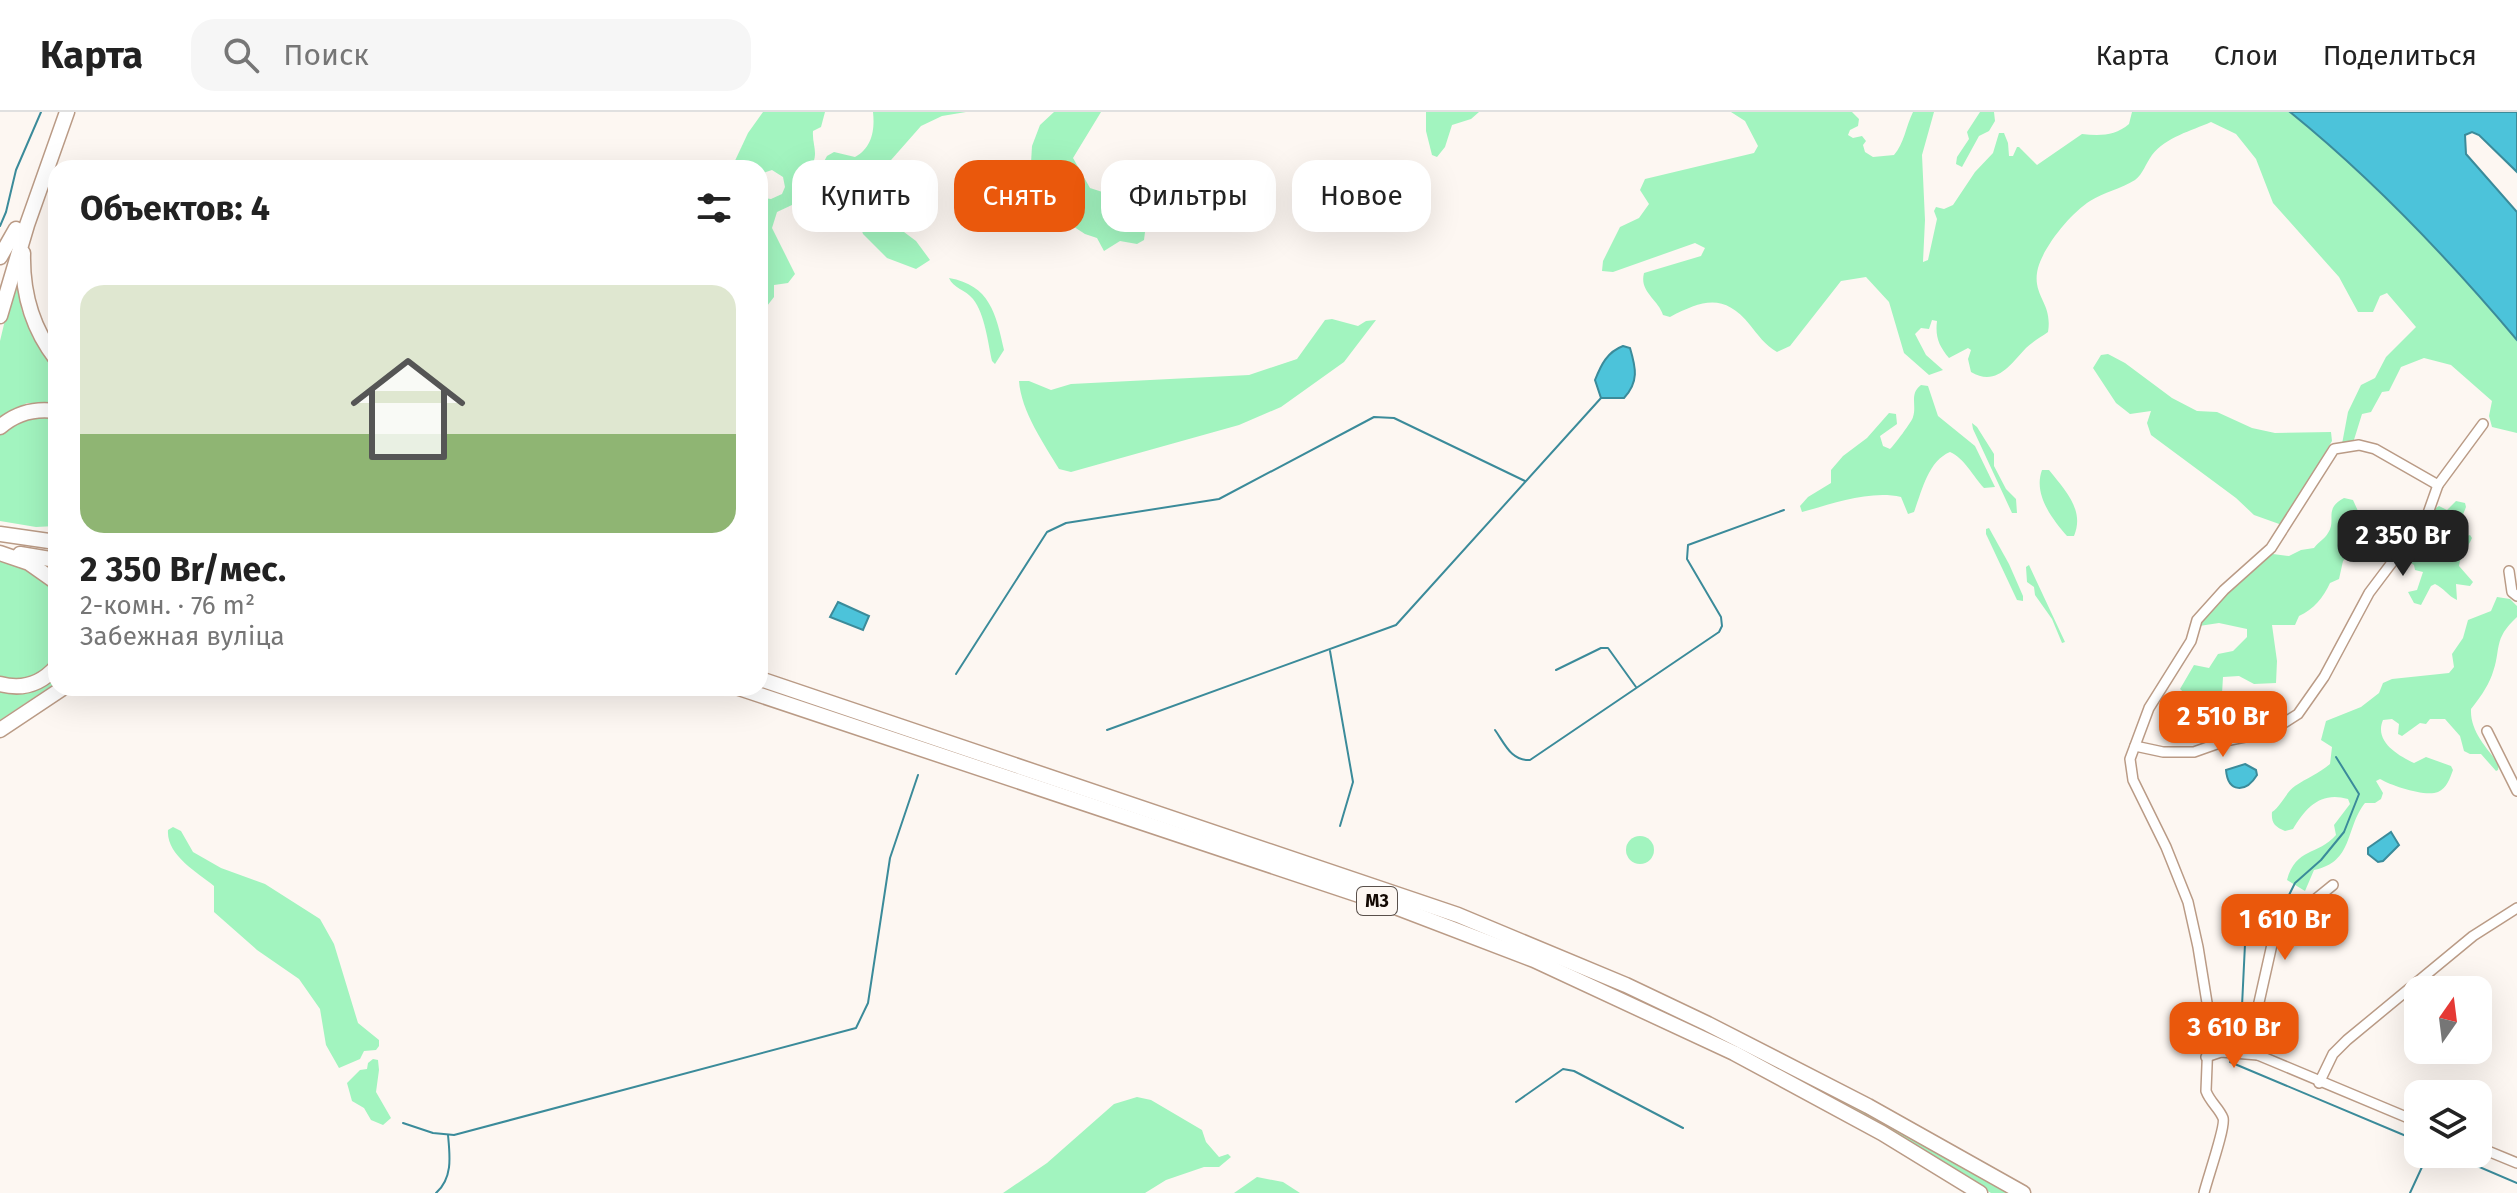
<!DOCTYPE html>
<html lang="ru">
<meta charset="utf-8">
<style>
body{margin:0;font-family:"Fira Sans",sans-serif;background:#f6f6f6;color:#222;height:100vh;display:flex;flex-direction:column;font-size:30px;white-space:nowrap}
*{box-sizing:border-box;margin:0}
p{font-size:26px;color:#767676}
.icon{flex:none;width:44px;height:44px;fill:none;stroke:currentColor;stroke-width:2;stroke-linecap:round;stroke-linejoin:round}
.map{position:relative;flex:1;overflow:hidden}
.sheet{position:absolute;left:48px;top:48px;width:720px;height:536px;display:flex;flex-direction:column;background:#fff;border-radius:24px;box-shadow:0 8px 32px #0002}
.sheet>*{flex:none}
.guide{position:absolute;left:792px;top:48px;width:760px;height:72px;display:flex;gap:16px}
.needle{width:52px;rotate:14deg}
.tools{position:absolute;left:2404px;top:864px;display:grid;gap:16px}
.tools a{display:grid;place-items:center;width:88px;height:88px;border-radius:16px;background:#fff;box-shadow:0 8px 32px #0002;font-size:40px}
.price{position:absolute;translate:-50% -68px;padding:0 18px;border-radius:16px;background:#ea580c;color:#fff;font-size:26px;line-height:52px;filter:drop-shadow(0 2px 4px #0008)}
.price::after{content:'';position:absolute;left:50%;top:48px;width:24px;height:18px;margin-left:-12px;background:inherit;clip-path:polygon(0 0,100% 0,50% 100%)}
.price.active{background:#222;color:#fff}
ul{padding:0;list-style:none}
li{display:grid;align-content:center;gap:16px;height:424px;padding:0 32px}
li span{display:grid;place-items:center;height:248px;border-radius:24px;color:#555}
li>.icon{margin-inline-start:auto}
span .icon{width:144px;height:144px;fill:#fffc;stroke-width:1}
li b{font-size:34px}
h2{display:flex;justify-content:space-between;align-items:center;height:96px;padding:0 32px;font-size:34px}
.tag{padding:0 28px;border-radius:24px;background:#fff;box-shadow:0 8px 32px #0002;font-size:28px;line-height:72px}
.tag.active{background:#ea580c;color:#fff}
header{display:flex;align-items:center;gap:48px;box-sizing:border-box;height:112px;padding:0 40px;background:#fff;border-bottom:2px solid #e0e0e0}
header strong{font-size:38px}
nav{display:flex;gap:44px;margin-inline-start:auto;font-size:28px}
.search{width:560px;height:72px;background:#f6f6f6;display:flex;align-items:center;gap:20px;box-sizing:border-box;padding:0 28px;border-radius:24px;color:#767676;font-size:30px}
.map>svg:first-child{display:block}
.green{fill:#a2f4bf}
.water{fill:#4cc3da;stroke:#3b8b9a;stroke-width:2}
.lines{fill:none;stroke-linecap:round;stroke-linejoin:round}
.stream{stroke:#3b8b9a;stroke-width:2}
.minor-casing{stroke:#ba9b86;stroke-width:12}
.highway-casing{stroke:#ba9b86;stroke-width:17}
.minor{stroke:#fff;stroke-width:9}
.highway{stroke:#fff;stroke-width:14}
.labels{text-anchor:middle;stroke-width:6;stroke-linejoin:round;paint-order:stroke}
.shield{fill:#fdf7f2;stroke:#59504b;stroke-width:2}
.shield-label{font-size:18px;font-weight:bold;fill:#130903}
</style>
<header>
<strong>Карта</strong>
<div class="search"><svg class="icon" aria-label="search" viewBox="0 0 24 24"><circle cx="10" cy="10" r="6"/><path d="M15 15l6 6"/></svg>Поиск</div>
<nav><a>Карта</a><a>Слои</a><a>Поделиться</a></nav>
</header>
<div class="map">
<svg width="2517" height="1081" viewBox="0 0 2517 1081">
<rect width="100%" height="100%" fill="#fdf7f2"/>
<g class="green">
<path d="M763 0H825L821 15 813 19C812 32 818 39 813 51L815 56 822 53 827 44 834 40 855 45C872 36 875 18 873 0H966L942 4 921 14 884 56 886 93 892 111 916 129 930 148 916 157 887 146 863 122 857 104 842 83 824 78 777 100 772 116 795 162 788 171 774 173V185L760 203V76L764 86 771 87 782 82 785 75 783 65 772 58 763 61 760 65V56H727L733 53 748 21Z"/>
<path d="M1054 0H1101L1073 46 1090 76 1121 86 1146 112 1144 128 1137 132 1120 129 1104 139 1097 126 1085 122 1068 111C1061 82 1057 79 1030 68L1032 34 1040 13Z"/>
<path d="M1426 0H1479L1471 7 1452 13 1445 35 1437 45 1432 43 1426 19Z"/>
<path d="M1731 0H1852L1859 7 1858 14 1850 18 1848 23 1853 26 1862 24 1866 29 1863 33 1865 40 1873 45 1894 43C1904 32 1906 14 1913 0H1934L1922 43 1925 108 1923 150 1928 148 1937 107 1934 99 1936 95 1944 97 1953 93 1975 60 1993 41 1999 21H2004L2008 31 2009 44H2013L2017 35H2019L2037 53 2082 22C2100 24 2115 24 2129 12L2132 0H2290C2374 69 2447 145 2517 228V321L2492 315 2489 304 2492 289 2451 253 2424 246 2401 255 2389 279 2382 280 2371 300 2362 302 2353 331 2342 332 2348 300 2361 273 2375 266 2386 245 2416 215 2387 181 2380 184 2373 200H2358L2339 165 2273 91 2256 47 2236 22 2211 10C2191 19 2166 25 2152 43 2146 51 2143 62 2135 68 2121 77 2104 80 2090 89 2071 101 2044 134 2038 156 2031 184 2053 190 2048 220 2041 225 2032 230 2026 236 2010 253 1996 275 1971 260L1968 247 1971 238 1968 236 1949 246C1939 234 1935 225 1937 209L1932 208 1929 217 1921 216 1915 222 1926 243 1943 258 1929 263 1904 241 1889 190 1866 165 1841 169 1790 234 1777 240C1765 233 1758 223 1750 213 1724 181 1703 188 1670 205L1663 203C1658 187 1639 180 1644 161L1701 144 1705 136 1695 131 1613 160 1602 159 1603 149 1620 115 1639 106 1649 92 1640 78 1645 67 1754 41 1758 34 1745 9Z"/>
<path d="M1980 0H1994L1995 9 1989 19 1979 24 1962 55 1956 52 1957 45 1969 27 1967 20Z"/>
<path d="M15 166 22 199 33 226 56 260V291H27L0 306V229Z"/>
<path d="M949 166C990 173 996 202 1004 238L995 252 992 249C988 231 985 202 973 187 966 178 953 176 949 166Z"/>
<path d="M1332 207 1358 214 1366 209 1376 208 1344 250 1281 295 1239 313 1071 360 1059 357C1044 332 1021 299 1019 269H1029L1051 278 1071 272 1249 263 1297 247 1325 208Z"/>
<path d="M2108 242 2125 251 2172 286 2197 299 2217 300 2252 316 2275 321 2331 320 2332 329 2282 413 2254 403 2236 386 2151 323 2147 311 2151 299 2130 302 2116 291 2093 256 2101 243Z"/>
<path d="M1921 273 1928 274 1938 304 1975 334 1995 375 1984 376C1973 364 1964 346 1950 340 1928 349 1922 379 1914 400L1908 402 1901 385C1869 378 1833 392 1802 400L1800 394 1808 385 1831 371V358L1843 344 1867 326 1889 301 1896 302 1897 312 1880 324 1883 334 1890 337C1893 335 1913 308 1913 305 1917 293 1909 282 1921 273Z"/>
<path d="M56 303V414L36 415 0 409V320L22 305Z"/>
<path d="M1972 311 1977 315 1994 342V354L2006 377 2016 387 2017 401H2012L1973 317Z"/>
<path d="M2042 358H2049C2065 378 2085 398 2074 424H2067C2052 407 2033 382 2042 358Z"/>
<path d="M2344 386 2353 388 2358 399V423L2356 435 2343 449 2339 467 2330 471C2323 486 2314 497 2299 504L2295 513H2272L2277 549 2276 571 2254 572 2239 564 2223 565 2221 598 2216 610 2180 577 2194 553 2209 556 2218 542 2233 539 2247 525V517L2219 511 2199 514 2226 481 2265 444 2273 442 2289 444 2301 438 2314 436C2318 430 2325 427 2328 421 2337 408 2323 397 2344 386Z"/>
<path d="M2456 389 2465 391 2466 395 2462 405 2461 426 2470 423 2472 426C2468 435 2460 444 2459 454L2473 470 2470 474 2456 472 2457 488C2448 484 2444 476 2435 472L2431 474 2421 493 2414 491 2408 480 2417 478 2423 460 2415 458 2414 453 2411 451 2408 453 2401 446 2436 396 2439 394 2447 398Z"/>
<path d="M1989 416 2009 452 2023 484V489L2017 488 1986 422V417Z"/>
<path d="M0 445 14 449 56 475V551L38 566 0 569Z"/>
<path d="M2029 453 2065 530 2062 531 2052 507 2035 483 2034 475 2027 470 2026 455Z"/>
<path d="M2497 485 2510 487 2517 494V505C2492 528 2502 537 2492 563 2487 576 2479 587 2471 597 2470 619 2486 635 2499 652L2498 658 2496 659 2481 642H2470L2464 639 2460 624 2445 607H2430L2426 612 2420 611 2402 624 2398 622 2399 612 2392 607 2383 608C2374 629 2397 643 2414 651L2426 645 2451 654 2453 658C2450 666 2447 676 2438 680 2425 685 2392 674 2380 667L2376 669 2383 681 2381 687 2375 691H2365C2345 716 2354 750 2314 758L2305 779 2287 768C2296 735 2318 744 2336 723L2334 713 2350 692 2348 687C2321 679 2306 695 2293 717L2285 719C2275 715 2271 711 2272 700 2282 693 2286 680 2295 674 2307 666 2318 662 2330 652L2332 635 2321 628 2326 609 2361 595 2379 581 2383 571 2392 567 2449 561 2454 555 2452 542 2463 526 2468 508 2491 499Z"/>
<path d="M56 564V571L0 608V578C26 583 34 578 56 564Z"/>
<path d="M807 587 1446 803 1668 898 1774 950 2014 1081H1991L1877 1012 1549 849 805 592Z"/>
<path d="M173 715 181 719 193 740 221 756 265 772 320 807 334 832 358 911 379 928V934L376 938 364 939 360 947 339 956 326 933 320 897 299 867 257 838 214 800V774C197 760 166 743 168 718Z"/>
<circle cx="1640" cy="738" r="14"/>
<path d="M373 947 378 948 379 958 376 980 391 1006 383 1013 371 1008 364 996 352 989 347 971 360 958 367 957 368 951Z"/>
<path d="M1137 985 1151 988 1202 1018 1206 1030 1219 1045 1228 1042 1231 1045 1219 1055H1204L1166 1068 1145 1081H1003L1047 1051 1114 992Z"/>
<path d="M1257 1065 1283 1070 1300 1081H1234Z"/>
</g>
<g class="water">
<path d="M2290 0H2517V60L2479 23 2472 20 2465 23 2466 42 2517 100V228C2447 145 2374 68 2290 0Z"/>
<path d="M1623 234 1630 236C1636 256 1639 270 1624 286H1601L1595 268C1601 253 1607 240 1623 234Z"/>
<path d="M838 490 869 504 863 518 830 505Z"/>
<path d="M2245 652 2256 658 2257 663C2246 681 2228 681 2226 658Z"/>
<path d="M2391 720 2399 733 2383 749 2378 750 2368 742V736Z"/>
</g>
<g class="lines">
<g class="stream">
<path d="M0 114 6 100 16 58 41 0"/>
<path d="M1330 539 1353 670 1340 714"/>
<path d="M1556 558 1601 536H1608L1636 575"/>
<path d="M956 562 1047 420 1066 411 1219 387 1374 305 1394 306 1525 369"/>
<path d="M1107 618 1396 513 1601 286"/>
<path d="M1495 618C1505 632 1511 649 1530 648L1719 520 1722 514 1721 505 1687 447 1688 433 1784 398"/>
<path d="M2283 795 2295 771 2321 748 2344 720 2359 682 2336 645"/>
<path d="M2232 934 2242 894 2245 832 2279 808"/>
<path d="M2230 950 2418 1029"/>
<path d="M1516 990 1563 957 1574 959 1683 1016"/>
<path d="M403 1011 433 1021 454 1023 856 916 868 891 890 746 918 663"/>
<path d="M2449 1042 2517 1071"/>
<path d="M436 1081C453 1066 450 1044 448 1023"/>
<path d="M2410 1081 2428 1042"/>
</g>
<g class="minor-casing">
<g id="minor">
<path d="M2509 459 2512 480 2517 484"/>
<path d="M2487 619 2517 679"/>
<path d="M2135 634 2163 640H2194L2225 629 2270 620 2298 602 2324 565 2369 481 2427 404 2438 373 2483 312"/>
<path d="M2258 943 2253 917 2273 828 2280 816 2333 773"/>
<path d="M2206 945 2221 940 2258 943 2418 1010"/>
<path d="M2319 971 2333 942 2347 928 2473 824 2517 796"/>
<path d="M2478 1035 2517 1051"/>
<path d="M2204 1081C2207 1068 2226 1014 2223 1006 2219 996 2210 990 2206 979L2209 903 2198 835 2188 790 2166 735 2133 668 2130 647 2149 596 2191 529 2197 508 2224 478 2271 436 2334 337 2359 333 2375 337 2438 373"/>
</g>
</g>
<g class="highway-casing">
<g id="highway">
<path d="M23 141C22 180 32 216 56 247"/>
<path d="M0 145 16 117"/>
<path d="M0 204 27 113 67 0"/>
<path d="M0 315C16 301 35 296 56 299"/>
<path d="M0 422 56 430"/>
<path d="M0 441 29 451 56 470"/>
<path d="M20 442 56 448"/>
<path d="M760 567 1458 803 1626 873 1708 912 1868 994 2023 1081"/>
<path d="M0 572C22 578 41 572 56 555"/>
<path d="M739 576 1398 796 1534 848 1734 941 1882 1021 1980 1081"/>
<path d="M0 618 63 576"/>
</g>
</g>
<use href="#minor" class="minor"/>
<use href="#highway" class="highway"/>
</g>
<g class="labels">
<rect class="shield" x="1357" y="775" width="40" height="28" rx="6"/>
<g class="shield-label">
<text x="1377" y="795">М3</text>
</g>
</g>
</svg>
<div class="tools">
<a><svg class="needle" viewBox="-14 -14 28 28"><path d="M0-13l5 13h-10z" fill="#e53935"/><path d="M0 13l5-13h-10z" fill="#767676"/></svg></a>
<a><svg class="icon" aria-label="layers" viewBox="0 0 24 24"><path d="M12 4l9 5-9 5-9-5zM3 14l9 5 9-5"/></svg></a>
</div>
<b class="price active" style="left:2403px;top:466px">2 350 Br</b>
<b class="price" style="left:2223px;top:647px">2 510 Br</b>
<b class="price" style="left:2285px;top:850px">1 610 Br</b>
<b class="price" style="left:2234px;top:958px">3 610 Br</b>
<div class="guide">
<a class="tag">Купить</a>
<a class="tag active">Снять</a>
<a class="tag">Фильтры</a>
<a class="tag">Новое</a>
</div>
<section class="sheet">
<h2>Объектов: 4<svg class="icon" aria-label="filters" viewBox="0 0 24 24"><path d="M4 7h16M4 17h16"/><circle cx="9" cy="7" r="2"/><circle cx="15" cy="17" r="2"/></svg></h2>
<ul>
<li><span style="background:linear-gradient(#dfe7d0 60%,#8fb573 0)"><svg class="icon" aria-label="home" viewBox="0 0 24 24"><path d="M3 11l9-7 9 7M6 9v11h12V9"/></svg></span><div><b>2 350 Br/мес.</b><p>2-комн. · 76 m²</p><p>Забежная вуліца</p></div></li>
</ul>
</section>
</div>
